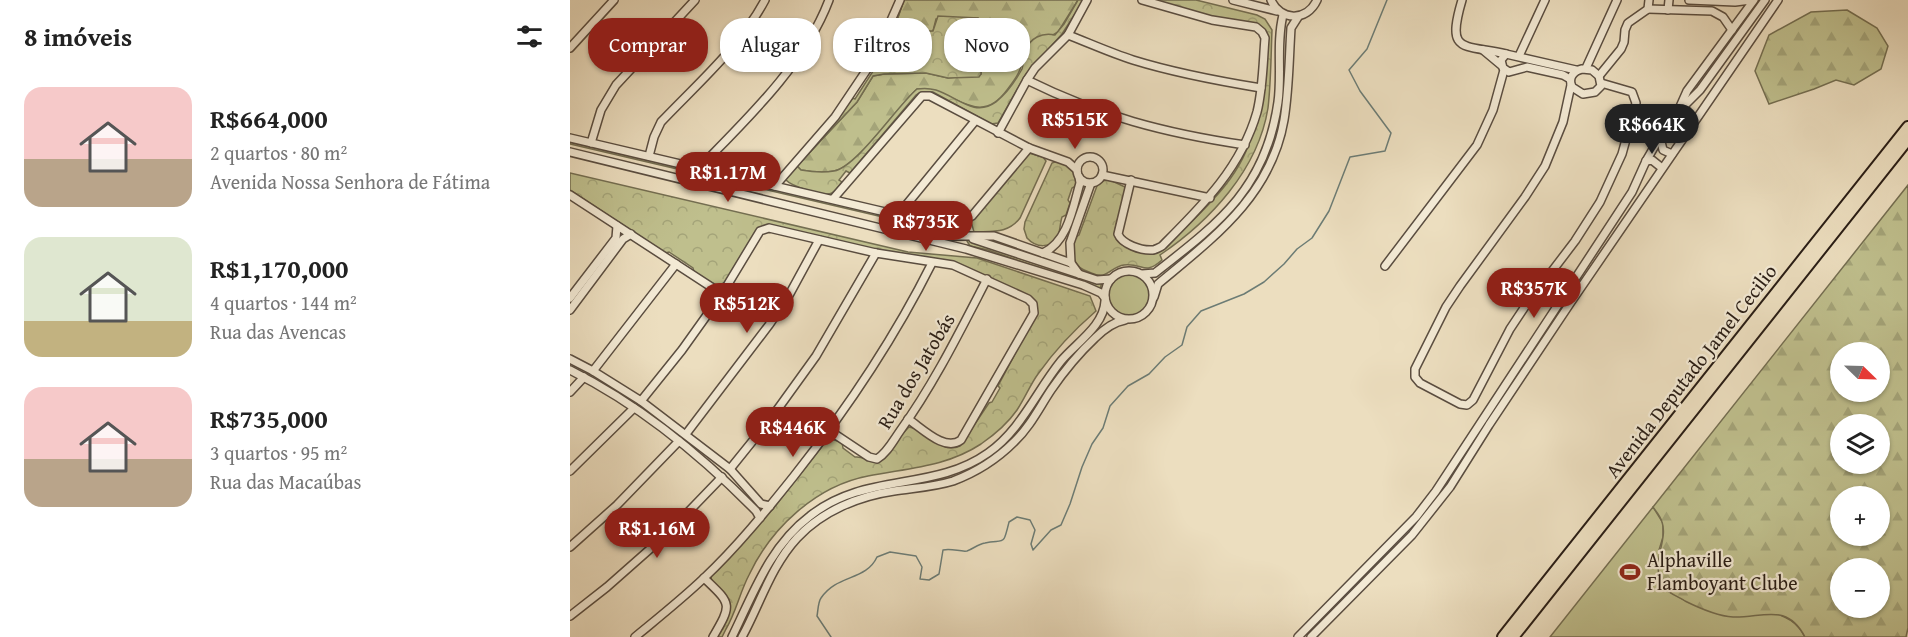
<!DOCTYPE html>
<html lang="pt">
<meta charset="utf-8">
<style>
body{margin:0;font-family:"Gentium Book Plus",serif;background:#f6f6f6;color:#222;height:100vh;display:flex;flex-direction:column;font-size:22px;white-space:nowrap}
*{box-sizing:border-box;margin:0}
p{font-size:20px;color:#767676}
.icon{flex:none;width:33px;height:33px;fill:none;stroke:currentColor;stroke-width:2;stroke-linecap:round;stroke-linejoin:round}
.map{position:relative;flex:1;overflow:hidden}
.side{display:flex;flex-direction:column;background:#fff;width:570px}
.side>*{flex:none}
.top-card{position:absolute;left:18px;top:18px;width:570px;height:54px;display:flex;gap:12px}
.needle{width:39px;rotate:113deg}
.fabs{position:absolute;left:1260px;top:342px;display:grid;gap:12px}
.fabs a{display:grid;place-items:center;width:60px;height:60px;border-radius:50%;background:#fff;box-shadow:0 2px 4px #0004;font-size:30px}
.price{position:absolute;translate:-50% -51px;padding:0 14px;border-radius:21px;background:#8f2418;color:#fff;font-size:20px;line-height:39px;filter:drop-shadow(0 2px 3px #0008)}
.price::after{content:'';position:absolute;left:50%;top:36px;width:18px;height:14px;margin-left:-9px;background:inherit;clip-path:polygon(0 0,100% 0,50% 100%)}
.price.active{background:#222;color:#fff}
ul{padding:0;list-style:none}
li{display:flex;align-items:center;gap:18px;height:150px;padding:0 24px}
li span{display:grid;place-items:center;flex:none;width:168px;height:120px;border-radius:18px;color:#555}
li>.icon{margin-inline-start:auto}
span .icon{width:72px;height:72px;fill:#fffc;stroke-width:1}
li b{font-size:26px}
h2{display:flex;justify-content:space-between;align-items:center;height:72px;padding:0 24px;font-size:26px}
.tag{padding:0 21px;border-radius:24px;background:#fff;box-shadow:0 2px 4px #0004;font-size:21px;line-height:54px}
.tag.active{background:#8f2418;color:#fff}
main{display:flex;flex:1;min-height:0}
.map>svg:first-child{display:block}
.green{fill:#bfbf8d;stroke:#746e51;stroke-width:1.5}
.forest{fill:url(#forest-firs);stroke:#746e51;stroke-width:1.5;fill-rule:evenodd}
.park{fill:url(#park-crowns);stroke:#746e51;stroke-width:1.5}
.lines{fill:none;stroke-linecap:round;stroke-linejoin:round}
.stream{stroke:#6c7c75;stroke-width:1.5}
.minor-casing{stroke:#5a4d40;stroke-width:10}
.highway-casing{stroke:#291d15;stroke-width:14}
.minor{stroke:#f3ead5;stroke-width:7}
.highway{stroke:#ecdebf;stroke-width:10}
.labels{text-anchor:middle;stroke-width:4.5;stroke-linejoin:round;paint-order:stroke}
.street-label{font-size:20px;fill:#291d15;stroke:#f3ead5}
.poi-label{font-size:20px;fill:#291d15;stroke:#f3ead5;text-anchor:start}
</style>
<main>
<section class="side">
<h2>8 imóveis<svg class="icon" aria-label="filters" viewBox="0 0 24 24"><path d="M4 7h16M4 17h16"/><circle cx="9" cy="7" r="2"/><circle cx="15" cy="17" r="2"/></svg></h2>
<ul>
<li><span style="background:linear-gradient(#f6c9c9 60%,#b9a48a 0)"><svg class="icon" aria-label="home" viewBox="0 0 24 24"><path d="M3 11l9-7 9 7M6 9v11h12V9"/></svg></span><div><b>R$664,000</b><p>2 quartos · 80 m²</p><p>Avenida Nossa Senhora de Fátima</p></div></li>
<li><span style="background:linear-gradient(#dfe7d0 70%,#c2b280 0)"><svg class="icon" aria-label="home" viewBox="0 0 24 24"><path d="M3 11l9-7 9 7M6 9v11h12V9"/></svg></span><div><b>R$1,170,000</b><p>4 quartos · 144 m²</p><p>Rua das Avencas</p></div></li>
<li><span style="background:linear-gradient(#f6c9c9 60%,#b9a48a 0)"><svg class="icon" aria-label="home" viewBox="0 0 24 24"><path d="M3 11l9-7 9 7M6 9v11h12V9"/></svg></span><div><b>R$735,000</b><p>3 quartos · 95 m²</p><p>Rua das Macaúbas</p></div></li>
</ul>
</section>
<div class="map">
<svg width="1338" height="637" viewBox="0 0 1338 637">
<defs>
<pattern id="forest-firs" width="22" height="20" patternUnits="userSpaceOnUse" patternTransform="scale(1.5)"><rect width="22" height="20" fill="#bfbf8d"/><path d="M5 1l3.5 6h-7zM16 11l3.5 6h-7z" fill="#a4a479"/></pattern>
<pattern id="park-crowns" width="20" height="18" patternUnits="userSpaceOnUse" patternTransform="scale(1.5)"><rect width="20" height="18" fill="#bfbf8d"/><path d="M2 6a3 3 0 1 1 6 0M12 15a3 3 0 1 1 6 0" fill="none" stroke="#a4a479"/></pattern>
</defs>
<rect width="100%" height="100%" fill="#ecdebf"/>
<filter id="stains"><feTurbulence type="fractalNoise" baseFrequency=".00333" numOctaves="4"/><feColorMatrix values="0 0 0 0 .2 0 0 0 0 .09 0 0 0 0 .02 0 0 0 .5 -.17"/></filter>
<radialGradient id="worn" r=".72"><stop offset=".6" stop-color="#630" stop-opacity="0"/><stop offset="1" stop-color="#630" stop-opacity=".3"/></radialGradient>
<g class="green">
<path d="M401 239 532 282 530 289 418 250 400 246 397 241Z"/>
<circle cx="559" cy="295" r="21"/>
<path d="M1083 507 1093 523V537L1089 550 1096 590 1120 603 1202 612C1217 617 1227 622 1235 637H980Z"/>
</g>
<g class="forest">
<path d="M334 0H508L488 32 454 52C452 70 447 77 437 90 407 131 382 85 347 89 327 106 288 167 264 171 254 173 242 172 231 170L227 166 287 102 303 76 314 74 356 73 378 78 411 74V22L408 18 366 19 363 31 336 32 327 29 326 23Z"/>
<path d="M1277 10 1307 28 1318 46 1311 69 1284 85 1266 80 1244 89 1199 104 1185 71 1199 35 1241 12Z"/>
<path d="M1338 185V628L1336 637H1235C1217 602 1193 618 1163 617 1147 616 1129 608 1115 601 1109 597 1100 594 1096 589 1077 566 1099 542 1092 522 1091 517 1086 511 1083 507ZM1310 352V392H1270V352ZM1310 424V464H1270V424ZM1270 496H1310V536H1270ZM1270 568H1310V608H1270Z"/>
</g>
<g class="park">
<path d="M331 0H334L326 23 327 29 336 32 363 31 368 16 408 18 411 22V74L409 77 378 78 356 73 314 74 303 76 287 102 227 166 231 170C242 172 254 173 264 171 287 167 327 106 347 89 354 88 359 88 366 90 386 96 404 118 426 102 436 94 446 80 452 69 454 63 453 56 455 51 460 38 472 32 485 35L494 24 508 0H514L492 34 456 74 428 123 421 124 363 92H351L346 95 280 173 276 171 269 180 272 182C269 186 266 191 262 193 254 197 221 186 216 180V174L272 112 283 98 285 99 309 62 306 60Z"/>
<path d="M582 0H626L687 15 695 19 702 30C701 55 701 82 698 108 688 170 640 221 590 255L592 260C574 276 574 263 554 265 545 266 540 273 533 275 528 276 524 274 519 272 502 267 502 255 503 239L509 235 528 183 538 179 555 187C557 202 543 221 545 236 548 247 562 248 572 251 589 256 603 239 614 229 642 202 674 171 682 132 689 99 691 64 695 31L687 24 641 17Z"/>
<path d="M0 140 348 221 392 222 459 153 473 157 476 161 450 218C438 234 422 231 404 232L402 225H347L0 144Z"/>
<path d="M487 161 502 168 507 182 506 186 502 188 498 200 500 203 496 215 492 217C490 223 490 232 488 236 481 249 466 248 457 238L454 229 455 222 482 163Z"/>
<path d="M0 173 338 252 407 258 520 296 526 311C504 330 485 350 468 374 460 385 455 398 447 410 438 423 424 435 411 444 376 467 338 468 298 476 246 486 201 528 179 575 170 592 166 612 156 629L152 637H146C159 615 168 608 147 587 143 583 141 581 141 575L203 509 256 441 260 439 272 442 273 448 285 457C293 456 297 461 305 461L339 427C357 429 370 455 390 446L419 403 422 402 430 388 428 386 465 316 461 298 386 264 329 255 199 225 190 227 156 282 147 286 124 272 123 268 99 252 95 253 0 190Z"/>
</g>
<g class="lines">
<path class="stream" d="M261 637 247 616C248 611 248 602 251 598 267 574 296 581 307 557L320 552 346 556 352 567 350 579 359 580 369 574 373 550C382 548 390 552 397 551 403 549 408 544 415 543 435 539 433 547 439 522L447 517 460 520 465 530 461 544 463 550 481 530 491 525 500 504 512 467 522 444 533 428 540 406 558 386 579 374 595 357 612 345 617 327 631 311 674 294 694 282 714 264 727 249 742 238 759 211 780 157 815 151 821 133 790 91 779 70 797 49 817 0"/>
<g class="minor-casing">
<g id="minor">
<path d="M663 0 707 11"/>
<path d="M701 0C710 21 737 22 747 0"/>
<path d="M892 0C876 54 892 44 936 54"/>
<path d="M1119 0 1165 2 1181 0"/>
<path d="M1078 9 1142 11 1153 17 1162 30"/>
<path d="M1098 10 1099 0"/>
<path d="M498 35C519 43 541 53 563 60 605 73 648 81 691 88"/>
<path d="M0 48 44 0"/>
<path d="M913 50 931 65"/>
<path d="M949 56 975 0"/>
<path d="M1016 68 1047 0"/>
<path d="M1012 69 1022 70 1029 76 1031 86 1025 92 1013 94 1002 87C998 78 1003 71 1012 69Z"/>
<path d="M1029 76 1051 49 1054 42 1055 30 1058 23 1078 9 1079 0"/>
<path d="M1000 79 993 75 957 67 939 72 933 68 931 60 936 54 1006 70"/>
<path d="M457 80C530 116 594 133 675 145"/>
<path d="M1001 85 993 122 975 166 955 197 890 286 876 307 845 369V377L850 383 890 404 897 405 903 400 940 329 954 308 1005 241 1030 202 1052 154 1066 103 1062 92 1031 83"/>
<path d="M1109 109 1117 91 1184 0"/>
<path d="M428 133 457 80 465 68 498 35 517 0"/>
<path d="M1090 137 1093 150 1102 154"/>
<path d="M0 138 328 215C348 219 384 227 402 216L459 148"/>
<path d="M21 143 31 110 46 85 125 0"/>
<path d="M0 152 396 249 513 285 531 293 535 298"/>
<path d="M79 156 84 137 91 122C127 84 170 47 195 0"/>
<circle cx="520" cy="170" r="13"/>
<path d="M1076 161 1082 160 1092 168"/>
<path d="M129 168C177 119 235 64 259 0"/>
<path d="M532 175 640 198"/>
<path d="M561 180 548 234C552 244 571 251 583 250 584 250 591 247 592 246 632 206 671 168 687 112 693 88 693 62 695 38L692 32 686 27 642 20 572 0"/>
<path d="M205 186 265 117 304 59 330 0"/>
<path d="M0 195 152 294"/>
<path d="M263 199 352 96H360L459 148 498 162 507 170"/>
<path d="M328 215 405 121"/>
<path d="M357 236H424L501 263 509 274"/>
<path d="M403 239 527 280 541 279"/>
<path d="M473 253C498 242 503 207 510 183L509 177"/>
<path d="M501 263 500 243 521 183"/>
<path d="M815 266 907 145 923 110 934 70"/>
<circle cx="559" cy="295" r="24"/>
<path d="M572 274 585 273C649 223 696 188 708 102 712 74 706 43 713 15"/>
<path d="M584 297 588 284C643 238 701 196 714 120 719 90 719 59 721 28L728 17"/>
<path d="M0 298 46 238 47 226"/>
<path d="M0 310 53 239 61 234"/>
<path d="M0 359 23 371 71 401 160 469 191 504 200 506"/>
<path d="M0 370C70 405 132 456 186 511L190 518"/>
<path d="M23 371 106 264"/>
<path d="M0 392 14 377"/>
<path d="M71 401 112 350 152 294 190 231 199 228 306 253 383 265 458 299 463 304 464 313 391 440C375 452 353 429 338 419"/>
<path d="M260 431 299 457 307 459C317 453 323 441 330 431 364 384 390 331 417 279"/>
<path d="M116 434 199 325 218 297 249 240"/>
<path d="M160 469 202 417 246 356 306 253"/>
<path d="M0 471 64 408"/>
<path d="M0 547 47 505 109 441"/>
<path d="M134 578C161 604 163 603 143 637"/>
<path d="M0 616 37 587 97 534 152 477"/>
<path d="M65 637C88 618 112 599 134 578 167 547 196 511 224 476 277 409 324 339 362 263"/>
<path d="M162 637C183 594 200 546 240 516 295 472 363 492 418 453 451 430 466 392 491 361 506 343 534 326 535 301"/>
<path d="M172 637C190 604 201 566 227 538 252 511 289 496 324 491 344 488 364 487 383 481 407 472 426 460 444 442 460 427 469 408 481 390 494 371 508 354 525 338 534 329 543 322 555 320"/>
<path d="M728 637 846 517 866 491 1062 192 1076 161 1090 137 1107 113 1130 90 1195 0"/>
<path d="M741 637 842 535 880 487 919 425 1001 302 1208 0"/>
</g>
</g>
<g class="highway-casing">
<g id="highway">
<path d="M933 637 1338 127"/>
<path d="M943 637 1338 139"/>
</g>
</g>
<use href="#minor" class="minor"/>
<use href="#highway" class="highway"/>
</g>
<defs>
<g id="stadium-bare" transform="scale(1.62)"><path d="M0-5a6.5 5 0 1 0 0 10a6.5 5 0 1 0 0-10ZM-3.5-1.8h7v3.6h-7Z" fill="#8f2418" stroke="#f3ead5" stroke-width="2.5" paint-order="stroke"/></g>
</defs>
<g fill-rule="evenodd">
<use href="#stadium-bare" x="1060" y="572"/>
</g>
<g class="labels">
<g class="street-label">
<text transform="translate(346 371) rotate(-59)" y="7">Rua dos Jatobás</text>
<text transform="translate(1121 371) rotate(-52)" y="7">Avenida Deputado Jamel Cecilio</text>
</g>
<g class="poi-label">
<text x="1077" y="567">Alphaville<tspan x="1077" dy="23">Flamboyant Clube</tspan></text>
</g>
</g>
<rect width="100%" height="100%" filter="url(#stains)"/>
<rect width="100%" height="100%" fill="url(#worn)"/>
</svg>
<div class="fabs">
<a><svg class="needle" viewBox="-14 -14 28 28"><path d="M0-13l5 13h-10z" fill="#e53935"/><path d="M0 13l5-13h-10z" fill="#767676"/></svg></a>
<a><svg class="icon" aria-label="layers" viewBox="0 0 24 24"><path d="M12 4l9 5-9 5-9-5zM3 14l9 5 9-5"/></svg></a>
<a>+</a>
<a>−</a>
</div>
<b class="price" style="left:505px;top:150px">R$515K</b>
<b class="price active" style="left:1082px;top:155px">R$664K</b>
<b class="price" style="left:158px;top:203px">R$1.17M</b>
<b class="price" style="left:356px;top:252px">R$735K</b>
<b class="price" style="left:964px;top:319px">R$357K</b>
<b class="price" style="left:177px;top:334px">R$512K</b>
<b class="price" style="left:223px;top:458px">R$446K</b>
<b class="price" style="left:87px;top:559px">R$1.16M</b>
<div class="top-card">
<a class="tag active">Comprar</a>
<a class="tag">Alugar</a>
<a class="tag">Filtros</a>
<a class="tag">Novo</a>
</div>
</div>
</main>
